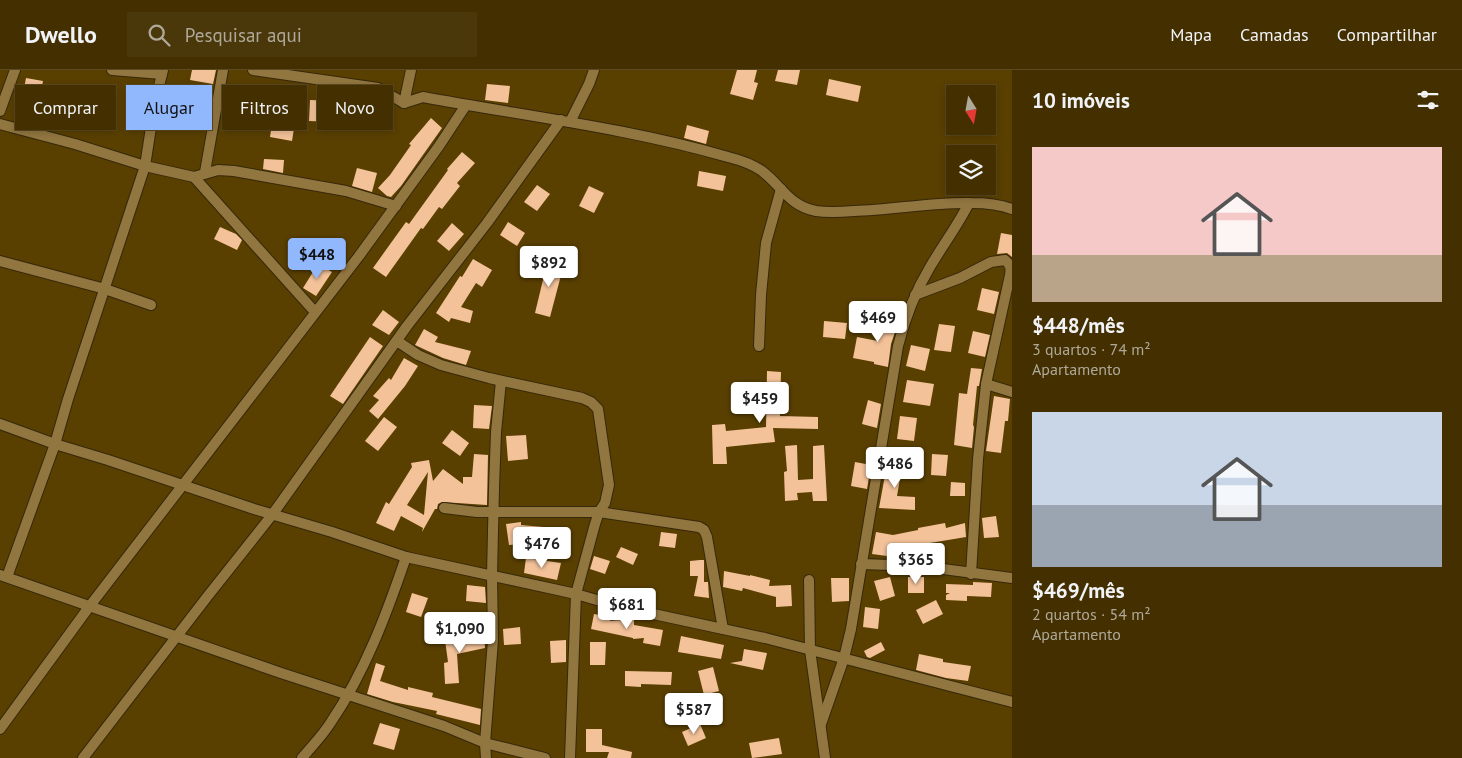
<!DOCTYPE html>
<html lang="pt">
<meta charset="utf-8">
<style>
body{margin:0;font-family:"PT Sans",sans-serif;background:#4a370a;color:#f1f3f6;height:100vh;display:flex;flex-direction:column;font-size:19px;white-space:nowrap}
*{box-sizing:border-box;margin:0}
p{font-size:16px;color:#afa999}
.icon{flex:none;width:28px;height:28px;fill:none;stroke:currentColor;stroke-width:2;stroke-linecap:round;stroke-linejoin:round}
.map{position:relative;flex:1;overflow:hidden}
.details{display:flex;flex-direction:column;background:#432f00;width:450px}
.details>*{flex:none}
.top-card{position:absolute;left:15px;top:15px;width:475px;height:45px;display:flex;gap:10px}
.needle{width:32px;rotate:169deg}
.fabs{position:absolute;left:946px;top:15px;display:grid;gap:10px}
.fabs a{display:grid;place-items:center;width:50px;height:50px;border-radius:0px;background:#432f00;box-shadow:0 2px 8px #0003,0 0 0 1px #5b4a22;font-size:25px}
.price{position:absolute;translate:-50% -42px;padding:0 11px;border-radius:5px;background:#fff;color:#222;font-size:16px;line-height:32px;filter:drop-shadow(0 1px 2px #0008)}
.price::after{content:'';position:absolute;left:50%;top:30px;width:15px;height:11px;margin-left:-8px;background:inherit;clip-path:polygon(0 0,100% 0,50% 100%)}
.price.active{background:#91b8fd;color:#111}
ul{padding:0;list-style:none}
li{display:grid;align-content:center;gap:10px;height:265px;padding:0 20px}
li span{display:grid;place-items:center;height:155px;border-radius:0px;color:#555}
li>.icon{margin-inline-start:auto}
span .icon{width:90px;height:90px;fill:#fffc;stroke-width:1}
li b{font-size:21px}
h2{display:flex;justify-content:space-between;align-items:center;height:60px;padding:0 20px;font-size:21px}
.tag{padding:0 18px;border-radius:0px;background:#432f00;box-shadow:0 2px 8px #0003,0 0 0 1px #5b4a22;font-size:18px;line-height:45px}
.tag.active{background:#91b8fd;color:#111}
header{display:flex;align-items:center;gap:30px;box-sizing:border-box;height:70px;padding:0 25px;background:#432f00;border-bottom:1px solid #5b4a22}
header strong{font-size:24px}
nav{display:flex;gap:28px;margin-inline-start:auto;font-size:18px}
.search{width:350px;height:45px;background:#4a370a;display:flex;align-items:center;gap:12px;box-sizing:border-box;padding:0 18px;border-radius:0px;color:#afa999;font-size:19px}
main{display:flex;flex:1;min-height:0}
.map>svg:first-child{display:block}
.building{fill:#f3c299;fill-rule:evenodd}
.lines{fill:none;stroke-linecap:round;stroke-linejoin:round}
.street-casing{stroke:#36280b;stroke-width:12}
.street{stroke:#927640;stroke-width:10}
</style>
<header>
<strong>Dwello</strong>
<div class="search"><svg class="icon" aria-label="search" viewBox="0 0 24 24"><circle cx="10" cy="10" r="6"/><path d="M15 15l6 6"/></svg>Pesquisar aqui</div>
<nav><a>Mapa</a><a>Camadas</a><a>Compartilhar</a></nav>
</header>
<main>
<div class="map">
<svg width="1012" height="688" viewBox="0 0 1012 688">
<rect width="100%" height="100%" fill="#593f00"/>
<g class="building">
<path d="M192 0H216L213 14 190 10Z"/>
<path d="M737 0H757L754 12 758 13 753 30 730 24Z"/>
<path d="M778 0H800L797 15 775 11Z"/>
<path d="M26 8 43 11 39 31 22 29Z"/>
<path d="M829 9 861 16 858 32 826 25Z"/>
<path d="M487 14 510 16 508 33 485 30Z"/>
<path d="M240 16 242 21 299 27 292 71 270 67 274 40 249 37 250 31 226 41 224 35 226 22Z"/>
<path d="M59 30 75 32 74 44 57 43Z"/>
<path d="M310 30 338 31 393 38 390 54 332 47V52L309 51Z"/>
<path d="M431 48 442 58 401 116 391 127 387 126 378 118 390 105 411 75 409 74Z"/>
<path d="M687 55 709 61 706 74 684 68Z"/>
<path d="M462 82 475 93 457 113 460 116 442 139 439 137 423 159 421 158 386 207 373 198 406 152 409 154 448 100 447 99Z"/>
<path d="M264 89 284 90 283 103 263 99Z"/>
<path d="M357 98 377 103 372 122 352 116Z"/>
<path d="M699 101 726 106 723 121 697 116Z"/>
<path d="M537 115 550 124 537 141 524 132Z"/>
<path d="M589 116 604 123 594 143 579 136Z"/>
<path d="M508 152 525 163 517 176 500 165Z"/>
<path d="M452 153 464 164 449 181 437 171Z"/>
<path d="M220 157 236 164 242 170 237 180 214 169Z"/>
<path d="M1001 163 1012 165V187L1007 183 997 184Z"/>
<path d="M473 189 492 200 482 217 476 213 461 237 473 241 470 253 451 248 449 252 436 243 460 206 462 207Z"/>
<path d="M548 189 564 194 550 247 535 243Z"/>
<path d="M318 194 332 202 316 226 303 218Z"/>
<path d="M982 218 999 222 994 244 977 240Z"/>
<path d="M383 240 399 252 389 265 372 255Z"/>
<path d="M885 243 900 247 891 274 888 297 874 294V292L853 288 857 267 878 271Z"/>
<path d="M824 251 847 253 845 269 823 267Z"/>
<path d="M939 254 955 256 951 282 934 280Z"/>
<path d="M424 259 438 267 435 272 471 281 466 295 443 288 415 275Z"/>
<path d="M973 261 990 265 985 287 968 283Z"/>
<path d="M370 267 383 276 343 334 330 326Z"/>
<path d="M911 275 930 279 925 301 906 296Z"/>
<path d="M404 288 418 296 405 316 378 349 369 341 379 330 373 326 389 308 391 310Z"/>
<path d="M971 298 982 299 979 316H977L973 355 974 357 972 378 954 375 959 323 967 324Z"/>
<path d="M767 301 781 302 780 346 818 347V359L773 358 775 372 726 377 727 394H713L712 355 725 354 726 361 766 357Z"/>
<path d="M907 310 934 314 930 336 903 332Z"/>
<path d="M994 326 1010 329 1008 351H1005L1001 383 986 381Z"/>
<path d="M868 330 881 334 877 358 862 354Z"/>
<path d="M474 335 492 336 489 359 473 358Z"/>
<path d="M900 346 917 348 914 371 897 369Z"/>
<path d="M384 347 397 357 378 381 365 371Z"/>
<path d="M452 360 469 373 460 386 442 373Z"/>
<path d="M526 365 528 389 508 391 506 366Z"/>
<path d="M797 375 798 410 813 409V376L824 375 827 431H813L812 422 797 423 798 430 785 431 784 402 787 401 785 376Z"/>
<path d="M474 384 488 385 487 435 442 432 438 434 437 439H435L422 462 423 458 401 446 394 461 376 453 386 432 389 434 412 397 411 393 429 390 433 411 443 399 463 414V407H472ZM428 402 424 445 407 435Z"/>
<path d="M932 384 948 385 946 406 931 405Z"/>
<path d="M888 389 903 391 897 426 915 427V440L879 438Z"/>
<path d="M855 392 871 395 867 419 851 416Z"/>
<path d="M951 412 965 413V426H950Z"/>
<path d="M996 446 999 467 984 468 982 448Z"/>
<path d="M521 452V455L555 458 553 473 523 470V474L509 475 506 454Z"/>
<path d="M945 453 946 458 965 453 966 467 888 480 887 486 872 484 876 462 893 465 918 460V458Z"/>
<path d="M661 462 677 464 675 478 659 476Z"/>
<path d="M621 477 638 484 633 495 616 487Z"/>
<path d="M594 486 610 491 605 504 590 499Z"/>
<path d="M526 488 561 493 557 510 524 503Z"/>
<path d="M700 490H704V512H708L709 528 694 526 698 506H690V491Z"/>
<path d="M724 501 750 506V505L770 510 769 516 791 515 792 536 776 537V527L743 518 742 521 723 517Z"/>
<path d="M890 507 895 526 880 531 874 511Z"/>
<rect x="908" y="507" width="16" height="16"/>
<path d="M831 508H849V531L832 532Z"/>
<path d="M973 512 992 513 991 527 967 526V531L946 530V525L950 523H946V514L973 515Z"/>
<path d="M467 515 485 517 486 533 466 531Z"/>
<path d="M412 523 428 528 421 547 406 542Z"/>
<path d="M936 530 943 544 923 554 916 540Z"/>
<path d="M865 537 880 539 878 559 863 557Z"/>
<path d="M594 544 611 547 610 551 634 549V555L663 560 660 576 643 573 644 568 633 569V568L591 559Z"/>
<path d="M520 557 521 574 504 575 503 559Z"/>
<path d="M484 562 485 578 457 584 459 613 445 614 444 593 448 592 445 570Z"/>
<path d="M681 566 724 575 721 589 678 582Z"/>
<path d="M566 570V592L551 593 550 571Z"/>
<path d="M590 572H606L605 595H590Z"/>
<path d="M881 572 885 580 870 588 867 587 864 581Z"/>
<path d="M744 579 767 583 763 600 730 593 742 591Z"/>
<path d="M919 584 943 589V592L971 596 968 611 946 608 916 600Z"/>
<path d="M376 593 385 596 380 611 408 620V617L433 623 432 627 481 639 480 655 436 644 437 641 393 632 367 624Z"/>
<path d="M713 597 719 621 704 625 698 601Z"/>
<path d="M625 601 672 602 671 615 641 614V617L625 616Z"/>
<path d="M380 653 400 659 394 680 373 674Z"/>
<path d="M700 654 706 668 688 676 682 662Z"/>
<path d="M586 659H602V675L632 682 631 688H607L609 682H586Z"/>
<path d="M779 668 782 684 752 688 749 673Z"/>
</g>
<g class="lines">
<g class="street-casing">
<g id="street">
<path d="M112 0 162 4"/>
<path d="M253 0 378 18 404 33 423 27C525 46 628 58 728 87 740 90 752 94 762 101 782 116 789 136 816 141 829 143 842 142 854 141 893 140 932 132 971 133 985 133 999 134 1012 139"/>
<path d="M404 33 411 0"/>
<path d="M0 41 15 0"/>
<path d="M570 52 589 14 594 0"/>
<path d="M0 54 75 74 145 96 194 107 315 242"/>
<path d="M205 102 223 0"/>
<path d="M194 107 218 100 234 101 346 121 396 136"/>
<path d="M0 191 105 219 151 235"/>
<path d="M915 225 960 208 991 192 1005 190C1011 195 1011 199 1010 205L986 314 978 389 971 504"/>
<path d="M397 271 418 285 441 295 489 308 582 328 591 332 598 339 609 415 605 433 599 442 595 454 576 524 570 688"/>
<path d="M759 276 761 225 766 173 781 119"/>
<path d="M986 314 1012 322"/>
<path d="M0 354 55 374 108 390 254 439 332 462 406 487 576 524 621 537 765 568 1012 632"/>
<path d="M444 438 477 442H599L699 457 704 460 707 467 723 559"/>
<path d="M861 494 920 496 1012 508"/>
<path d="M0 505 281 603 444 656 485 673 545 688"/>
<path d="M7 507 55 374 68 329 145 96 155 32 163 0"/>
<path d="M809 510 810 580 825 688"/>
<path d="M821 654 844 588 851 559 898 276C905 248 915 222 930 197 943 175 958 155 969 133"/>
<path d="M0 659 89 537 359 186 439 76 466 35"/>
<path d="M83 688 207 527 272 445 407 256 487 153 561 50"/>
<path d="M302 688C312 676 323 665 331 652 365 602 387 543 406 487"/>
<path d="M486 688 485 673 493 570 492 505 494 418 496 362 501 311"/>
</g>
</g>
<use href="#street" class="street"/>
</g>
</svg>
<div class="fabs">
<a><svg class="needle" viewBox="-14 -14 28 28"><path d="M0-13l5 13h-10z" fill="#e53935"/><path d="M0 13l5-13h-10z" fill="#afa999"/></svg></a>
<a><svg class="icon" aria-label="layers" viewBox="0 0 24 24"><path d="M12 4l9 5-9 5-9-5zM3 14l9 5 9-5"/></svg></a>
</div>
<b class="price active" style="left:317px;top:210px">$448</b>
<b class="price" style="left:549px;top:218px">$892</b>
<b class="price" style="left:878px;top:273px">$469</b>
<b class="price" style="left:760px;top:354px">$459</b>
<b class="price" style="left:895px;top:419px">$486</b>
<b class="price" style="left:542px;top:499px">$476</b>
<b class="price" style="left:916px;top:515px">$365</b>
<b class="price" style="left:627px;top:560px">$681</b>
<b class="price" style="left:460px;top:584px">$1,090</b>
<b class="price" style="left:694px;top:665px">$587</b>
<div class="top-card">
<a class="tag">Comprar</a>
<a class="tag active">Alugar</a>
<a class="tag">Filtros</a>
<a class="tag">Novo</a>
</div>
</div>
<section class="details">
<h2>10 imóveis<svg class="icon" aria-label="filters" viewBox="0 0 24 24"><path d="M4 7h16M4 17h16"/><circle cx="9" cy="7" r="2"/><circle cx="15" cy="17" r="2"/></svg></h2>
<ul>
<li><span style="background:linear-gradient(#f6c9c9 70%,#b9a48a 0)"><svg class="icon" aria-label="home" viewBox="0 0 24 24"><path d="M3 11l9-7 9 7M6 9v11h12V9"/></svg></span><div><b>$448/mês</b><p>3 quartos · 74 m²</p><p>Apartamento</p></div></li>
<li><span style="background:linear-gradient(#c9d6e8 60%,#9aa5b1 0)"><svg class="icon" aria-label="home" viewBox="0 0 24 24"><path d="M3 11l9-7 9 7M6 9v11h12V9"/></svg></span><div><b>$469/mês</b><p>2 quartos · 54 m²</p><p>Apartamento</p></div></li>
</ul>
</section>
</main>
